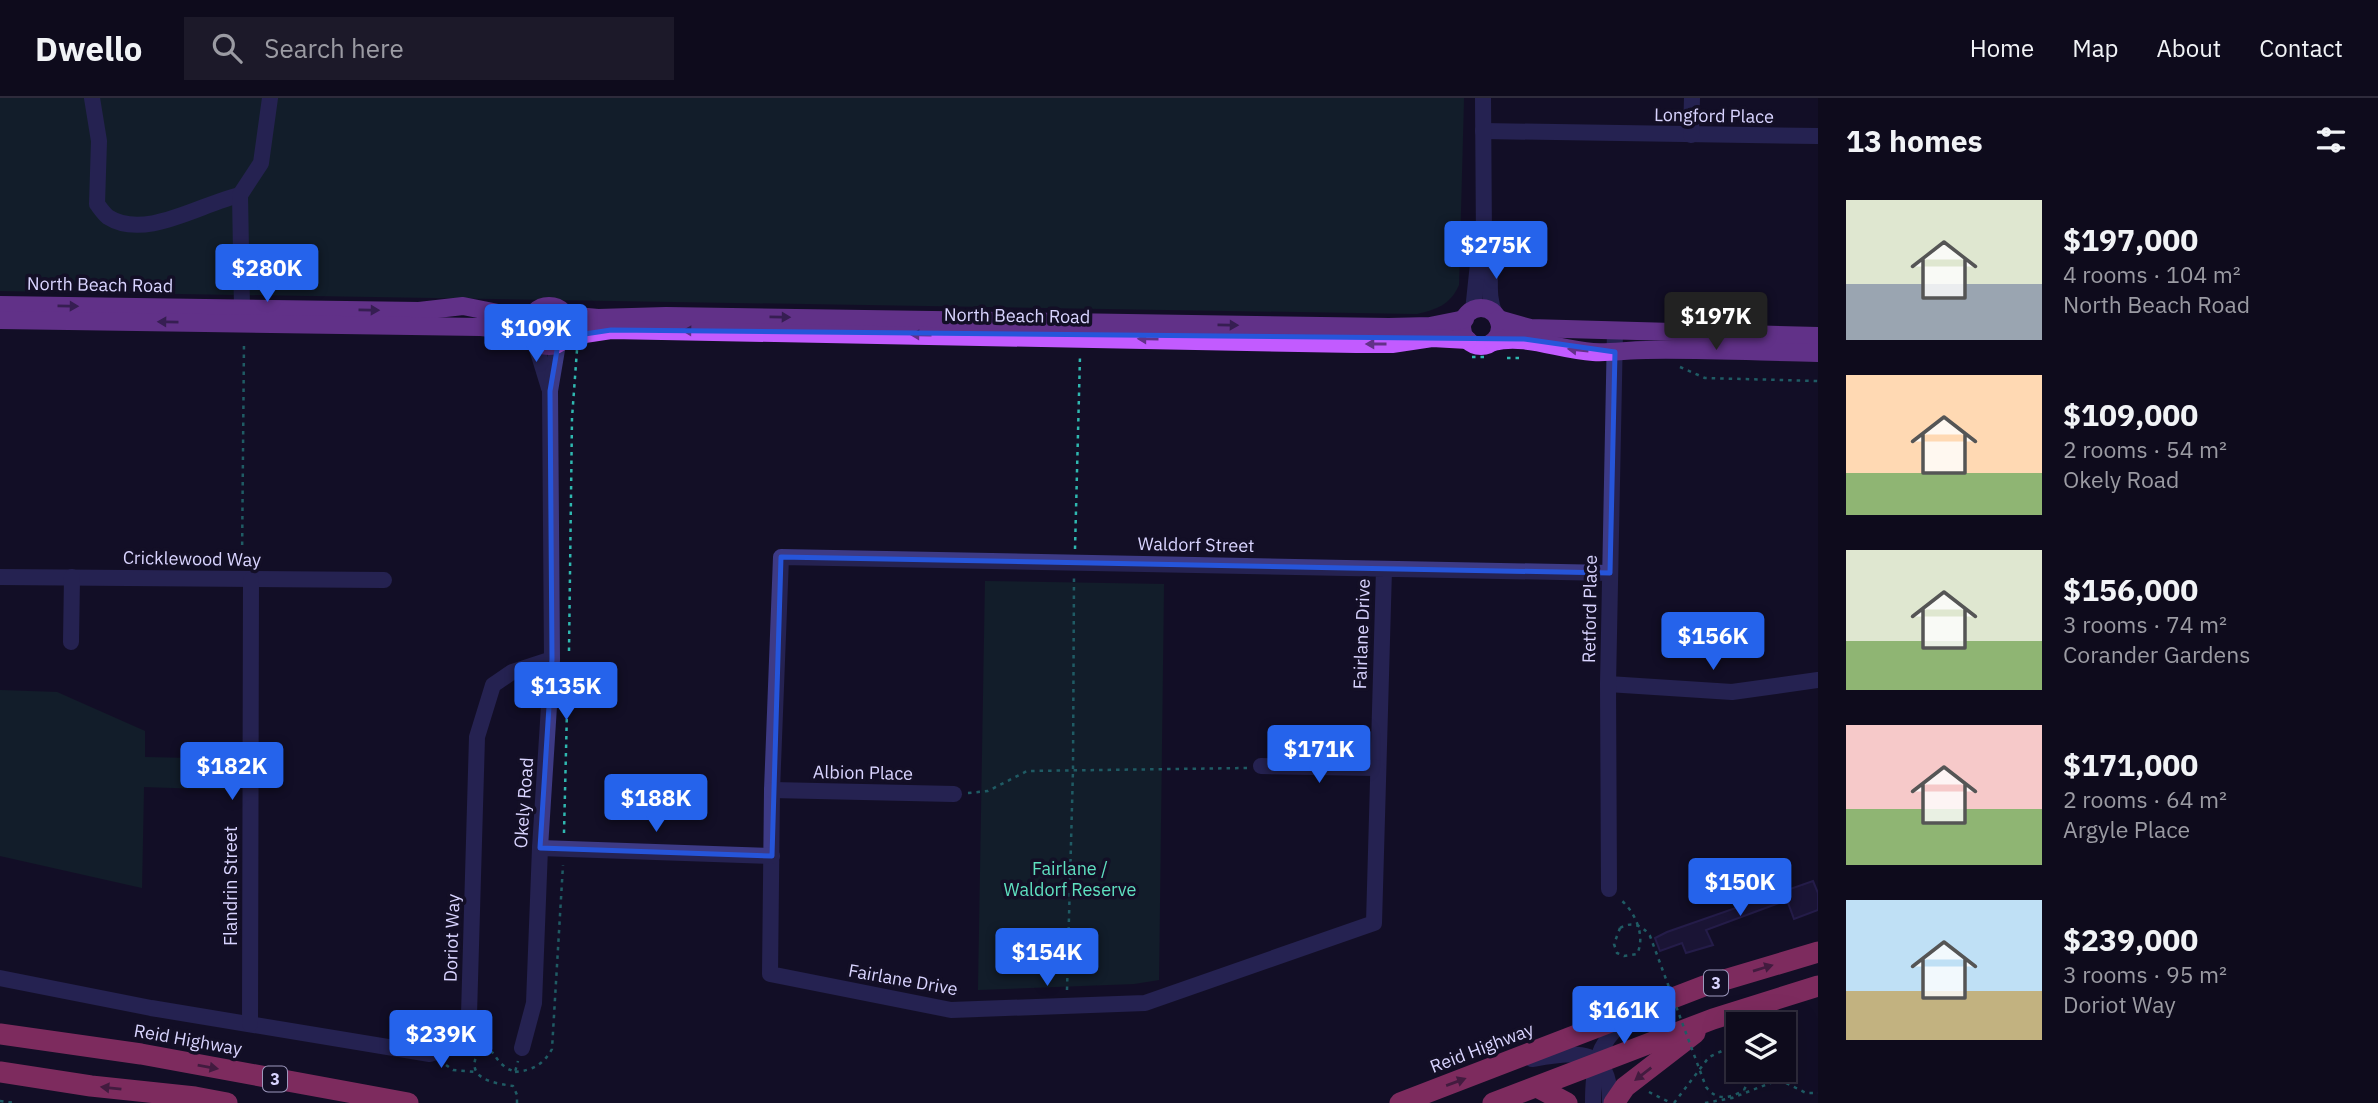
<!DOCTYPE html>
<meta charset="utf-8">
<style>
body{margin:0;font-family:"IBM Plex Sans",sans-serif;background:#1c1929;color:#f1f3f6;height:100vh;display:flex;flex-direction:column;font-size:26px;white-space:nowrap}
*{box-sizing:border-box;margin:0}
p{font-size:23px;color:#9b9ba3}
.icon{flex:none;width:38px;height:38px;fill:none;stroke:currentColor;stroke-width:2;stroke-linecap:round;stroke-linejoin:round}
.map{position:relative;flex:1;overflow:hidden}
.panel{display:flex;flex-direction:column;background:#0e0b1c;width:560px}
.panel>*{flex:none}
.controls{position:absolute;left:1726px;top:914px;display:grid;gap:14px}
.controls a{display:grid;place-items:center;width:70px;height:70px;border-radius:0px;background:#0e0b1c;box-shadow:0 7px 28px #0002,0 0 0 2px #2e2b3b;font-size:35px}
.price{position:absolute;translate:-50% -60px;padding:0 16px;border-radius:7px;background:#2563eb;color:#fff;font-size:23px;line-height:46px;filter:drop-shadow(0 2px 4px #0008)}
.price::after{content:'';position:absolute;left:50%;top:42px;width:21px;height:16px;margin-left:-10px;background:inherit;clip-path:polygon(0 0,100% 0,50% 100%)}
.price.on{background:#222;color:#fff}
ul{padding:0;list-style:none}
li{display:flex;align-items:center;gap:21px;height:175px;padding:0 28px}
li span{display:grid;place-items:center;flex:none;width:196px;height:140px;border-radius:0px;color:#555}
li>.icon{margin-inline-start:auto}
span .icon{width:84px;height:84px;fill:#fffc;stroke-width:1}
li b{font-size:30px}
h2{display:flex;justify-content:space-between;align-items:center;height:84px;padding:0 28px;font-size:30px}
header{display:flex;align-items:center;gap:42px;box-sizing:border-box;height:98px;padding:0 35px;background:#0e0b1c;border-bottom:2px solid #2e2b3b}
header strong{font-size:33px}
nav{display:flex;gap:38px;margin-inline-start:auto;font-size:24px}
.search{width:490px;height:63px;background:#1c1929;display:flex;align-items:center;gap:18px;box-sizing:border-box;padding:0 24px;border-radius:0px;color:#9b9ba3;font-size:26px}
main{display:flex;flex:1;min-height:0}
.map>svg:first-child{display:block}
.green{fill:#12302f}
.building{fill:#241b47;stroke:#3b2d73;stroke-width:2}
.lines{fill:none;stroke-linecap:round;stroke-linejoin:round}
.path{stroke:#2fb8b0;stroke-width:2.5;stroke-dasharray:3.5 5;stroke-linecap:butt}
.minor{stroke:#3d3a85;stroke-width:16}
.major{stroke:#c25bff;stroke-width:18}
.highway{stroke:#ff4fa3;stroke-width:21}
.path-bridge{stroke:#2fb8b0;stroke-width:2.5;stroke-dasharray:3.5 5;stroke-linecap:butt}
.oneway{fill:#623188}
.oneway2{fill:#7d2c5e}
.marked{fill:none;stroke:#2655da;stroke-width:5;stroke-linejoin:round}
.labels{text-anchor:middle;stroke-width:7;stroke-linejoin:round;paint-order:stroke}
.shield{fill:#130f26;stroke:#9e99be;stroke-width:2}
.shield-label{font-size:16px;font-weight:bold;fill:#d9d4ff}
.street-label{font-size:18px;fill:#d9d4ff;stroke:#130f26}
.park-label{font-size:18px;fill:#5fe0c0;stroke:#130f26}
</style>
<header>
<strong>Dwello</strong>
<div class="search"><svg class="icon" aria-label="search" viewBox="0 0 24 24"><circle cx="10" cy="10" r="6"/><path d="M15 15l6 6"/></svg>Search here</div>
<nav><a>Home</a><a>Map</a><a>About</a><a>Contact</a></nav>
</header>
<main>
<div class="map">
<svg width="1818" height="1005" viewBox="0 0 1818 1005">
<rect width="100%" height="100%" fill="#130f26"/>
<g class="green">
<path d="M0 0H1464L1459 187C1450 207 1437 211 1417 216L0 193Z"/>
<path d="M985 483 1164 486 1159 882 1134 886 978 892Z"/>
<path d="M0 592 57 594 145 633V659L234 661V692L144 689 142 790 0 758Z"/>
</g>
<path class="building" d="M1813 783 1818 795V812L1794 821 1787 802 1706 832 1713 847 1686 855 1682 845 1660 853 1655 840 1667 834Z"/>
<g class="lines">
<g class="path">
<path d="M1472 259H1486"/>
<path d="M1507 260H1521"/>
<path d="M1680 269 1705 280 1818 283"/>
<path d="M1075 451 1080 258"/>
<path d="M242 464 244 243"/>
<path d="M569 553 572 320 577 252"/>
<path d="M968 695 988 693 1027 673 1247 670"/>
<path d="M564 735 568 571"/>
<path d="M1620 830 1614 846 1617 855 1624 858 1637 856C1646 838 1635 814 1621 802"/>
<path d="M1067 892 1073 672 1074 478"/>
<path d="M446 967 453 972 476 974"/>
<path d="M515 974C533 972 543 967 552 951L563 767"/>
<path d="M1744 992 1749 982 1748 971"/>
<path d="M1649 994 1671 1005"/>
<path d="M0 1003 15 1005"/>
<path d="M517 1005V997L513 988C492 985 462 980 480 951 495 949 493 960 504 968 507 971 511 972 515 974L518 963"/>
<path d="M1674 1005 1709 959 1722 953 1738 958"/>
<path d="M1705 1005 1732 1000 1773 984H1784L1806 995H1818"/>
</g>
<g class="minor">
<path d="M92 0 99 43 97 106C100 110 104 116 108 119 145 143 202 105 240 97"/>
<path d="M1483 33 1818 38"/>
<path d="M1691 37 1692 0"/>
<path d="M1484 143C1496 167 1484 193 1495 216"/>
<path d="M242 210 240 97 261 65 270 0"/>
<path d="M1473 213 1479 156 1484 143 1483 0"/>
<path d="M534 241 549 290"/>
<path d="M1384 471 1374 825 1145 905 951 912 770 876 772 692 781 459 1610 475"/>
<path d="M0 479 384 482"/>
<path d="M71 544 72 479"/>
<path d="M1608 586 1732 594 1818 582"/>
<path d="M1261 668 1377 670"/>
<path d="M772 692 954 696"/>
<path d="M540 750 772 758"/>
<path d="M1609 791 1608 586 1615 232"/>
<path d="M0 880 151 910 430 956 457 947 469 917 477 639 493 587 512 574 552 561"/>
<path d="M250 926 251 482"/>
<path d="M522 950 534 905 540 750 552 561 550 293 558 246"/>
<path d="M1532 961C1576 954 1611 947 1610 1005"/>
<path d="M1593 1005C1593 970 1596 947 1624 923"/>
</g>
<g class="major">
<path d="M0 207 419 213 463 208 508 217 534 215"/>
<circle cx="549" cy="228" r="20"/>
<circle cx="1481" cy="229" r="19"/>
<path d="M565 217 598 220 666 218 1389 229 1430 228 1465 221"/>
<path d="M1498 221 1530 230 1818 238"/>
<path d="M0 222 481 229 530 234"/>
<path d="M565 239 611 232 1356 246H1392L1432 240 1468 242"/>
<path d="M1493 244C1526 236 1559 252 1593 254 1611 255 1628 252 1646 252 1703 251 1761 254 1818 255"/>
</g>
<g class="highway">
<path d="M0 936 141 956 408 1005"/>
<path d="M0 974 91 988 195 999 227 1005"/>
<path d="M1537 989 1567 1005"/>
<path d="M1400 1005 1704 888 1818 854"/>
<path d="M1493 1005 1713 921 1818 888"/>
<path d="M1614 1005 1625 989 1695 935"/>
</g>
<path class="path-bridge" d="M1620 830C1632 823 1642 827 1650 838L1706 989C1717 1003 1729 1001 1744 992"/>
</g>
<defs><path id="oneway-solid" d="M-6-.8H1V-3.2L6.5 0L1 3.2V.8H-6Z" transform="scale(1.75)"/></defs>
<g class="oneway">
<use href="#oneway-solid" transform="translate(68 208) rotate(1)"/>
<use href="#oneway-solid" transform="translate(369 212) rotate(1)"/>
<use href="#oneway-solid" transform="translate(780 219) rotate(1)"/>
<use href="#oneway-solid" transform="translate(168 224) rotate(-179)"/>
<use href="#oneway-solid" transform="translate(1228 227) rotate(1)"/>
<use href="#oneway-solid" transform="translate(693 233) rotate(-179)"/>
<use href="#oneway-solid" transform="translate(921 237) rotate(-179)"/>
<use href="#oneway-solid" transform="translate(1148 241) rotate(-179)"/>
<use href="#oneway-solid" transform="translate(1376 246) rotate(180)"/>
<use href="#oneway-solid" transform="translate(1578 252) rotate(-174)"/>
</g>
<g class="oneway2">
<use href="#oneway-solid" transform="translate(1763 870) rotate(-17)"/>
<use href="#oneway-solid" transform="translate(208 969) rotate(10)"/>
<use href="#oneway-solid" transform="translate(1643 976) rotate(142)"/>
<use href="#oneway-solid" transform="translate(1456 984) rotate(-20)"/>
<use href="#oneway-solid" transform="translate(111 990) rotate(-174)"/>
</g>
<path d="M0 0H1818V1005H0ZM611 232 1524 241 1615 254 1610 475 781 459 772 758 540 750 552 561 550 293 558 246 565 239Z" fill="#130f26" fill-opacity=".55" fill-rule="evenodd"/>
<path class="marked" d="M611 232 1524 241 1615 254 1610 475 781 459 772 758 540 750 552 561 550 293 558 246 565 239Z"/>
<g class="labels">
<g class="shield">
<rect x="1704" y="872.5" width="24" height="25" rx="5"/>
<rect x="263" y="968.5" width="24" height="25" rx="5"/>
</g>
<g class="shield-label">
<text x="1716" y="891">3</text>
<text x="275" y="987">3</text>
</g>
<g class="street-label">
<text transform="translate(1714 18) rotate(1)" y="6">Longford Place</text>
<text transform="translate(100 187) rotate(1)" y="6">North Beach Road</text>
<text transform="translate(1017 218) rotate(1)" y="6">North Beach Road</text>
<text transform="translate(1196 447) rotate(1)" y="6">Waldorf Street</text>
<text transform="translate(192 461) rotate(1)" y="6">Cricklewood Way</text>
<text transform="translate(1590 511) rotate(-89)" y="6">Retford Place</text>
<text transform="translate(1362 536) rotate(-88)" y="6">Fairlane Drive</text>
<text transform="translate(863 675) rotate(1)" y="6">Albion Place</text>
<text transform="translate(524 705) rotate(-86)" y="6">Okely Road</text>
<text transform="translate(231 788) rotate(-90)" y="6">Flandrin Street</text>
<text transform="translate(452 840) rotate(-88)" y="6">Doriot Way</text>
<text transform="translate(903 882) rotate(10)" y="6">Fairlane Drive</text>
<text transform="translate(188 942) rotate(10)" y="6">Reid Highway</text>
<text transform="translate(1482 950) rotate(-21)" y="6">Reid Highway</text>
</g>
<g class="park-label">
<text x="1070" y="777">Fairlane /<tspan x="1070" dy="21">Waldorf Reserve</tspan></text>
</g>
</g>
</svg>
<div class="controls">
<a><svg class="icon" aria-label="layers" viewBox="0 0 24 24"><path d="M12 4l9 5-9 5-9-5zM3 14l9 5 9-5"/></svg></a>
</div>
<b class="price" style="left:1496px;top:183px">$275K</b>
<b class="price" style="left:267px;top:206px">$280K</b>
<b class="price on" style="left:1716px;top:254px">$197K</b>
<b class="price" style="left:536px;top:266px">$109K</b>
<b class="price" style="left:1713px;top:574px">$156K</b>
<b class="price" style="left:566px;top:624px">$135K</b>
<b class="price" style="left:1319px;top:687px">$171K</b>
<b class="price" style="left:232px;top:704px">$182K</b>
<b class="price" style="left:656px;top:736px">$188K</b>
<b class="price" style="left:1740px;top:820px">$150K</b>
<b class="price" style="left:1047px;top:890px">$154K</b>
<b class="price" style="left:1624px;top:948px">$161K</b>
<b class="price" style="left:441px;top:972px">$239K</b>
</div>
<section class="panel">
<h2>13 homes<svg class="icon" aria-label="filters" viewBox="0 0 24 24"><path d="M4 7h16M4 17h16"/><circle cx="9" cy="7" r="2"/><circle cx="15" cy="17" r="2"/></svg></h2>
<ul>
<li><span style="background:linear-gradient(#dfe7d0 60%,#9aa5b1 0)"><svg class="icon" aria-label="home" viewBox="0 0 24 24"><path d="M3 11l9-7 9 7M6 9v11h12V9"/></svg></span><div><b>$197,000</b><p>4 rooms · 104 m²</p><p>North Beach Road</p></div></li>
<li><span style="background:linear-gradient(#ffd9b3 70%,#8fb573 0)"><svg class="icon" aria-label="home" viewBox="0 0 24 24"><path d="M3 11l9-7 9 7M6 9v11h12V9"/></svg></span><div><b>$109,000</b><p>2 rooms · 54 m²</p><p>Okely Road</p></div></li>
<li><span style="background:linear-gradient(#dfe7d0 65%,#8fb573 0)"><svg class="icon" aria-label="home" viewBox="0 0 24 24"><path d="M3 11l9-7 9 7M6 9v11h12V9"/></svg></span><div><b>$156,000</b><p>3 rooms · 74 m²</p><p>Corander Gardens</p></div></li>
<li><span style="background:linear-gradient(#f6c9c9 60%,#8fb573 0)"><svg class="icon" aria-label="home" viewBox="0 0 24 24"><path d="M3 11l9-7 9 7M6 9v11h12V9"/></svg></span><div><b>$171,000</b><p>2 rooms · 64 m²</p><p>Argyle Place</p></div></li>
<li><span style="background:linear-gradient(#bfe0f5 65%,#c2b280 0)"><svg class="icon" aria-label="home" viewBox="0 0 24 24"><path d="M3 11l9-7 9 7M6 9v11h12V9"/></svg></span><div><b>$239,000</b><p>3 rooms · 95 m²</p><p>Doriot Way</p></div></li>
</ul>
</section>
</main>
